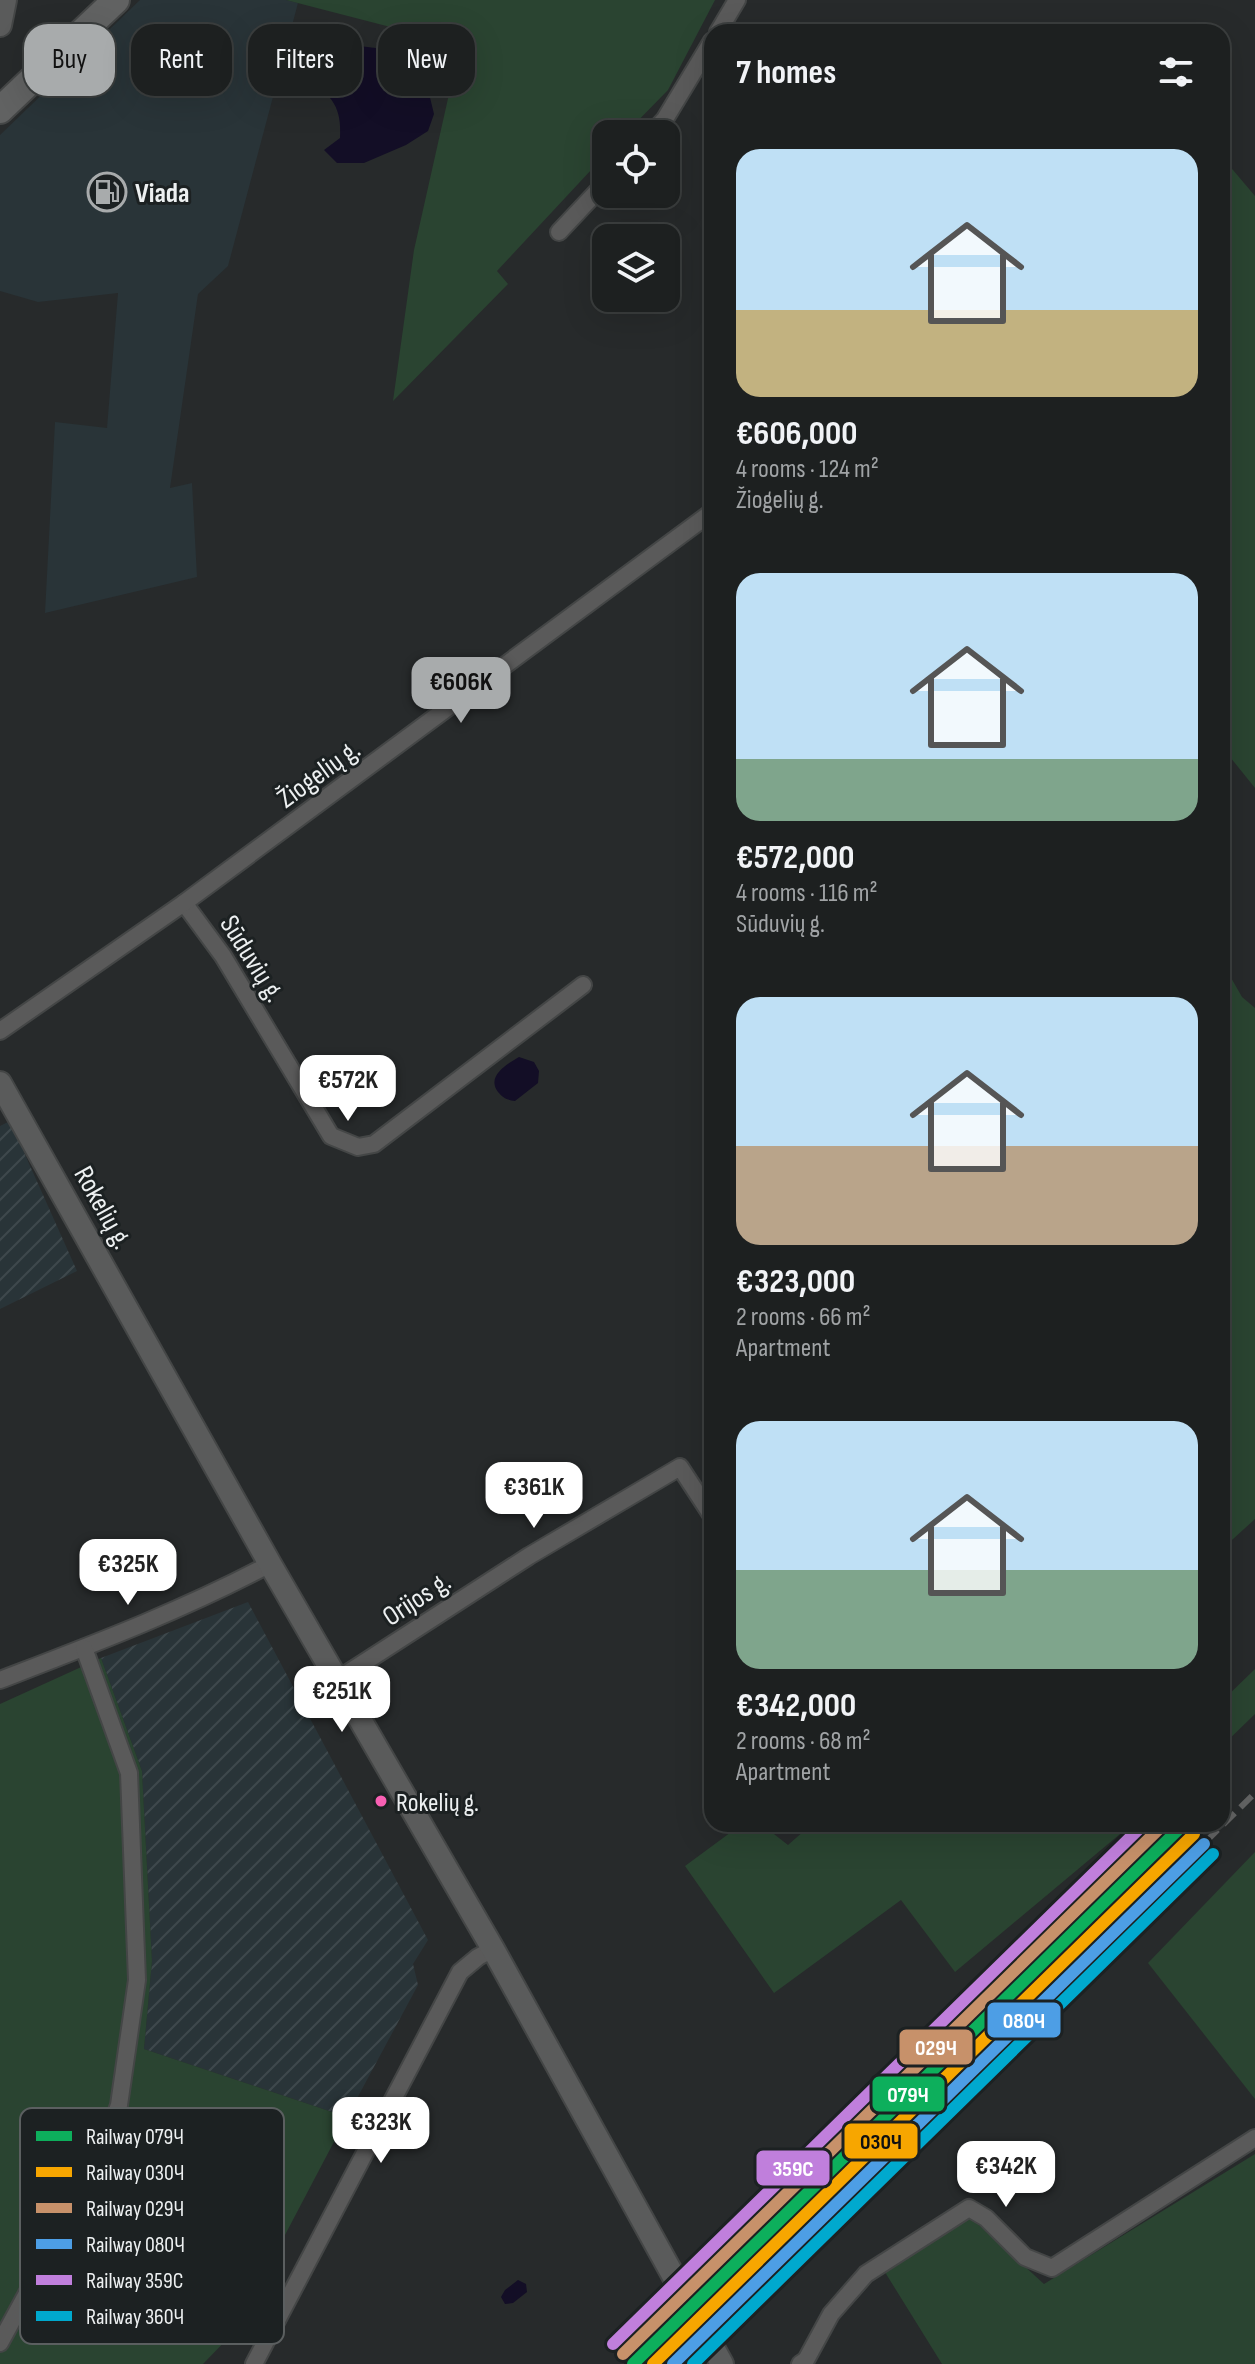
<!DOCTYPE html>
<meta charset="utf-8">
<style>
body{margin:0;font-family:"Sofia Sans Condensed",sans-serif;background:#2a2d2d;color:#f1f3f6;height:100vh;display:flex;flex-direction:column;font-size:30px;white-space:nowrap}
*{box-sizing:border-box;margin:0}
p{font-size:26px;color:#a0a3a5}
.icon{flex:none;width:44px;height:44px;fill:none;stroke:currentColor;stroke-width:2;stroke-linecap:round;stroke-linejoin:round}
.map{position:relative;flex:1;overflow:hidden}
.drawer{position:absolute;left:704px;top:24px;width:526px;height:1808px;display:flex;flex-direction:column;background:#1d2020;border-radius:24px;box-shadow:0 8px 32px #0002,0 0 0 2px #3b3e3e}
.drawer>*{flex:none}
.hud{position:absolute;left:24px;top:24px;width:560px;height:72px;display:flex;gap:16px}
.buttons{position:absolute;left:592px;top:120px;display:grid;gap:16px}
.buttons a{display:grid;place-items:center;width:88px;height:88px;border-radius:16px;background:#1d2020;box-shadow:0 8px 32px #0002,0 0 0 2px #3b3e3e;font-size:40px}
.price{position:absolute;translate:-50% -68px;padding:0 18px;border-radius:16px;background:#fff;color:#222;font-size:26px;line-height:52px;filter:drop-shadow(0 2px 4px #0008)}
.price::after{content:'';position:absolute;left:50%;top:48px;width:24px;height:18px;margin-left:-12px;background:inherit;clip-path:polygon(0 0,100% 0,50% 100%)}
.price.selected{background:#a8abac;color:#111}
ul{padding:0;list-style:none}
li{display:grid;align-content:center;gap:16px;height:424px;padding:0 32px}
li span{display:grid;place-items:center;height:248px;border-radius:24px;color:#555}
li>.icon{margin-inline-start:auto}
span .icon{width:144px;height:144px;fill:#fffc;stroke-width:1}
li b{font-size:34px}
h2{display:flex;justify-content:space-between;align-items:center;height:96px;padding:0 32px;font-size:34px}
.tag{padding:0 28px;border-radius:24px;background:#1d2020;box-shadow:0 8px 32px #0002,0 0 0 2px #3b3e3e;font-size:28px;line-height:72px}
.tag.selected{background:#a8abac;color:#111}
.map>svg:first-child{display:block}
.built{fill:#293438}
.industrial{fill:url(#industrial-furrows)}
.green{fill:#2a4431}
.water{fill:#130e26}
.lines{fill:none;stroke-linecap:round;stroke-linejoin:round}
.street-casing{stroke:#444646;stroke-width:20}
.secondary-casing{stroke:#444646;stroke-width:26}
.primary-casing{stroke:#444646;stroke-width:30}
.street{stroke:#5a5a5a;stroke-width:16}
.secondary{stroke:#5a5b5b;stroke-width:22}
.primary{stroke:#616262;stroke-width:26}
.rail{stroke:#626363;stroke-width:6;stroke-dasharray:16 8;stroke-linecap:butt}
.rail-1-casing{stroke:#1c2122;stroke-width:18}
.rail-2-casing{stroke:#1c2122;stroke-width:18}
.rail-3-casing{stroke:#1c2122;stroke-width:18}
.rail-4-casing{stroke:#1c2122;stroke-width:18}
.rail-5-casing{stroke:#1c2122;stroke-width:18}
.rail-6-casing{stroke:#1c2122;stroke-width:18}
.rail-1{stroke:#0daf5c;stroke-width:12}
.rail-2{stroke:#f7a600;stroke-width:12}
.rail-3{stroke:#c7916a;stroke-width:12}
.rail-4{stroke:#4d9ee5;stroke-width:12}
.rail-5{stroke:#c07fdc;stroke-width:12}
.rail-6{stroke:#00a9ce;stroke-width:12}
.bus-dot{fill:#f860b3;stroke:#1c2122;stroke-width:3}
.labels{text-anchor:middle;stroke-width:6;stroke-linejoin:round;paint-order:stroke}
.bus-label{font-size:26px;fill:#edf0f1;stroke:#1c2122;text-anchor:start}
.poi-label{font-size:28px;font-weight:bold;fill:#edf0f1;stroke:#1c2122;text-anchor:start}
.street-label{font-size:28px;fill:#edf0f1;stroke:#1c2122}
.key{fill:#1c2122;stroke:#5b5f60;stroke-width:2}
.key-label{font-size:22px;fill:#edf0f1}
.line-badge{stroke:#1c2122;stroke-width:3}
.badge-label{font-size:22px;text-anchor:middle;font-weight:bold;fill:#fff}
.pale-badge-label{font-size:22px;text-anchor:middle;font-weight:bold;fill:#111}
</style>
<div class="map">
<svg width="1255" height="2364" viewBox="0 0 1255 2364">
<defs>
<pattern id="industrial-furrows" width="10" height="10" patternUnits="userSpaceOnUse" patternTransform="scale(2)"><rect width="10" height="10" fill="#293438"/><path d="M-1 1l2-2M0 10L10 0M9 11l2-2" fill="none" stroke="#3e484c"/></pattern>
</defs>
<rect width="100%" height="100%" fill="#272a2b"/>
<path class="built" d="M140 0H286L298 3 228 266 198 294 170 488 192 483 197 577 45 613 55 422 107 428 118 293 38 302 0 291V135Z"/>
<g class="industrial">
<path d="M10 1121 77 1271 0 1309V1126Z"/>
<path d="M248 1602 428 1940 413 1964 418 1985 347 2117 144 2049 152 1961 142 1771 101 1658Z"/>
</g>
<g class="green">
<path d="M286 0H715L668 90 625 134H606V154L497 271 508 284 393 401 414 250 460 45Z"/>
<path d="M1222 157 1255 196V788L1222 747Z"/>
<path d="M1222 962 1242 997 1255 1008V1519L1222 1549Z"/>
<path d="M101 1658 142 1771 152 1961 144 2049 347 2117 234 2332 203 2364H0V1704Z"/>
<path d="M1255 1669V1714L1222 1746V1701Z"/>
<path d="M742 1824H761L788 1845 812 1824H1132L955 1972 901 1900 774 1993 685 1866Z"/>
<path d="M1255 1852V2099L1148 1963Z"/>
<path d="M1255 2154V2364H942L883 2269 969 2216 1044 2284Z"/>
</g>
<g class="water">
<path d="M334 43 384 49 411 58 426 81 434 114 428 131 406 145 364 163H337L324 150 340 138C342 107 332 97 309 78 311 59 319 54 334 43Z"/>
<path d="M519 1057 534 1062 539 1071 538 1083 515 1101C507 1100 503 1098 498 1092 486 1076 507 1064 519 1057Z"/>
<path d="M518 2280 526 2284 527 2292 513 2303 505 2304 501 2297 505 2290Z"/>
</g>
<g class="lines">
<g class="street-casing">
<g id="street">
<path d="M718 32 737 0"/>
<path d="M651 134 665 119 712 41"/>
<path d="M559 232 606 182"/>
<path d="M184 903 223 956 331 1136 358 1147 374 1144 583 985"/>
<path d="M0 1031 184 903 712 512"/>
<path d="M0 1680C91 1645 184 1610 270 1564"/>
<path d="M337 1680 529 1556 680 1467 712 1516"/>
<path d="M0 2343 99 2161 119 2105 137 1980 129 1773 84 1648"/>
<path d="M254 2364 460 1972 478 1957 493 1949"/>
<path d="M800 2364 806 2360 831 2314 866 2274 969 2208 986 2218 1025 2257 1052 2268 1255 2138"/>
</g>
</g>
<g class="secondary-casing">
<g id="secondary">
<path d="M0 25 5 0"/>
<path d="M0 1083 270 1564 493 1949 722 2364"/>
</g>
</g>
<g class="primary-casing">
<path id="primary" d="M0 110 116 0"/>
</g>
<use href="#street" class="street"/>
<use href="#secondary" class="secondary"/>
<use href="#primary" class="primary"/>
<path class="rail" d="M677 2364 1255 1793"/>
<g class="rail-1-casing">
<path id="rail-1" d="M633 2364 1184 1824"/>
</g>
<g class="rail-2-casing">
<path id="rail-2" d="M653 2364 1194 1834"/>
</g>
<g class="rail-3-casing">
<path id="rail-3" d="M623 2354 1164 1824"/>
</g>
<g class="rail-4-casing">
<path id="rail-4" d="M673 2364 1204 1844"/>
</g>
<g class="rail-5-casing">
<path id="rail-5" d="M613 2344 1144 1824"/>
</g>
<g class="rail-6-casing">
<path id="rail-6" d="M693 2364 1213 1854"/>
</g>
<use href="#rail-1" class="rail-1"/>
<use href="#rail-2" class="rail-2"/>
<use href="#rail-3" class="rail-3"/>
<use href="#rail-4" class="rail-4"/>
<use href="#rail-5" class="rail-5"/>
<use href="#rail-6" class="rail-6"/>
</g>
<defs>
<g id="fuel-ring" transform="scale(2)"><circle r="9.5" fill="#1c2122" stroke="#a8abac" stroke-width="1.5"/><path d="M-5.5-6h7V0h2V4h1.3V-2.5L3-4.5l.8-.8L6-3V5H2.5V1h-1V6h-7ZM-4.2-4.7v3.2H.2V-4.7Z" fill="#a8abac"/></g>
</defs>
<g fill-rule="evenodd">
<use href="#fuel-ring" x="107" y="192"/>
</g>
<circle class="bus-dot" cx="381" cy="1801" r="7"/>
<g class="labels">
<g class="bus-label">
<text x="396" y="1811">Rokelių g.</text>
</g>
<g class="poi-label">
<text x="135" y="202">Viada</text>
</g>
<g class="street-label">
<text transform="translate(318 773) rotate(-36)" y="10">Žiogelių g.</text>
<text transform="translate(253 958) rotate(58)" y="10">Sūduvių g.</text>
<text transform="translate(104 1207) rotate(61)" y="10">Rokelių g.</text>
<text transform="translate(416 1598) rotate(-33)" y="10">Orijos g.</text>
</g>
</g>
<rect x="20" y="2108" width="264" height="236" rx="12" class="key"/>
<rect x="36" y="2131" width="36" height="10" fill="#0daf5c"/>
<rect x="36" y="2167" width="36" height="10" fill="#f7a600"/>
<rect x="36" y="2203" width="36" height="10" fill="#c7916a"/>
<rect x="36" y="2239" width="36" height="10" fill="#4d9ee5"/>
<rect x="36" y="2275" width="36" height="10" fill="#c07fdc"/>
<rect x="36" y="2311" width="36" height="10" fill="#00a9ce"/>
<g class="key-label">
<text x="86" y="2144">Railway 079Ч</text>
<text x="86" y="2180">Railway 030Ч</text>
<text x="86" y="2216">Railway 029Ч</text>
<text x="86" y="2252">Railway 080Ч</text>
<text x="86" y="2288">Railway 359С</text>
<text x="86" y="2324">Railway 360Ч</text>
</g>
<g class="line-badge">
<rect x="986" y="2001" width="76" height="38" rx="8" fill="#4d9ee5"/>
<rect x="898" y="2028" width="76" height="38" rx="8" fill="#c7916a"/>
<rect x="871" y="2075" width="75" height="38" rx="8" fill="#0daf5c"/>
<rect x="843" y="2122" width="76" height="38" rx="8" fill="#f7a600"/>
<rect x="755" y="2149" width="76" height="38" rx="8" fill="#c07fdc"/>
</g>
<g class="badge-label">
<text x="1024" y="2028">080Ч</text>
<text x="936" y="2055">029Ч</text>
<text x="908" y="2102">079Ч</text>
<text x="793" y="2176">359С</text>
</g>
<g class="pale-badge-label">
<text x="881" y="2149">030Ч</text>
</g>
</svg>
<div class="buttons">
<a><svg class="icon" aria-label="locate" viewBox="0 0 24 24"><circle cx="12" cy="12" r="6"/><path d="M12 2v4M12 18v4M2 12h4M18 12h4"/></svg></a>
<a><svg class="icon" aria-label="layers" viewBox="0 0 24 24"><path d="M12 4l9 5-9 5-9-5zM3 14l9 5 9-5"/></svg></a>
</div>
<b class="price selected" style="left:461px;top:725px">€606K</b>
<b class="price" style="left:348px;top:1123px">€572K</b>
<b class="price" style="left:534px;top:1530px">€361K</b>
<b class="price" style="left:128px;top:1607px">€325K</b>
<b class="price" style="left:342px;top:1734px">€251K</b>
<b class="price" style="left:381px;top:2165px">€323K</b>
<b class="price" style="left:1006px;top:2209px">€342K</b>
<div class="hud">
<a class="tag selected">Buy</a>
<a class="tag">Rent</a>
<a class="tag">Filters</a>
<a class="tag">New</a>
</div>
<section class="drawer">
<h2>7 homes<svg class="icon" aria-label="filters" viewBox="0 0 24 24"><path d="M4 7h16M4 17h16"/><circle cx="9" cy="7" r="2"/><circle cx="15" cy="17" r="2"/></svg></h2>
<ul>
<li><span style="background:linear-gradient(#bfe0f5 65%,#c2b280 0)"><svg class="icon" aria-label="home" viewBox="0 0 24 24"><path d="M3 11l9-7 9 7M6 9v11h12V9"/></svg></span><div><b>€606,000</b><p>4 rooms · 124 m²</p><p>Žiogelių g.</p></div></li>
<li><span style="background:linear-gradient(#bfe0f5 75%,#7fa58c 0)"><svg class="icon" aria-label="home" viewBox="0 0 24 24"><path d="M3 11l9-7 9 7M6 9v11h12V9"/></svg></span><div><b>€572,000</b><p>4 rooms · 116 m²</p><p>Sūduvių g.</p></div></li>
<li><span style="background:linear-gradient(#bfe0f5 60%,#b9a48a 0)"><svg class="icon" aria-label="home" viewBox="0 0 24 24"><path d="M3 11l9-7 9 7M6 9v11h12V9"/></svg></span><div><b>€323,000</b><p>2 rooms · 66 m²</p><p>Apartment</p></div></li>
<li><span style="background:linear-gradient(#bfe0f5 60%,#7fa58c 0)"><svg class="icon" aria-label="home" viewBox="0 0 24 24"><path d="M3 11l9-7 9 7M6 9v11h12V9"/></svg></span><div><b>€342,000</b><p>2 rooms · 68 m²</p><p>Apartment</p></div></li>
</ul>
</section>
</div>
